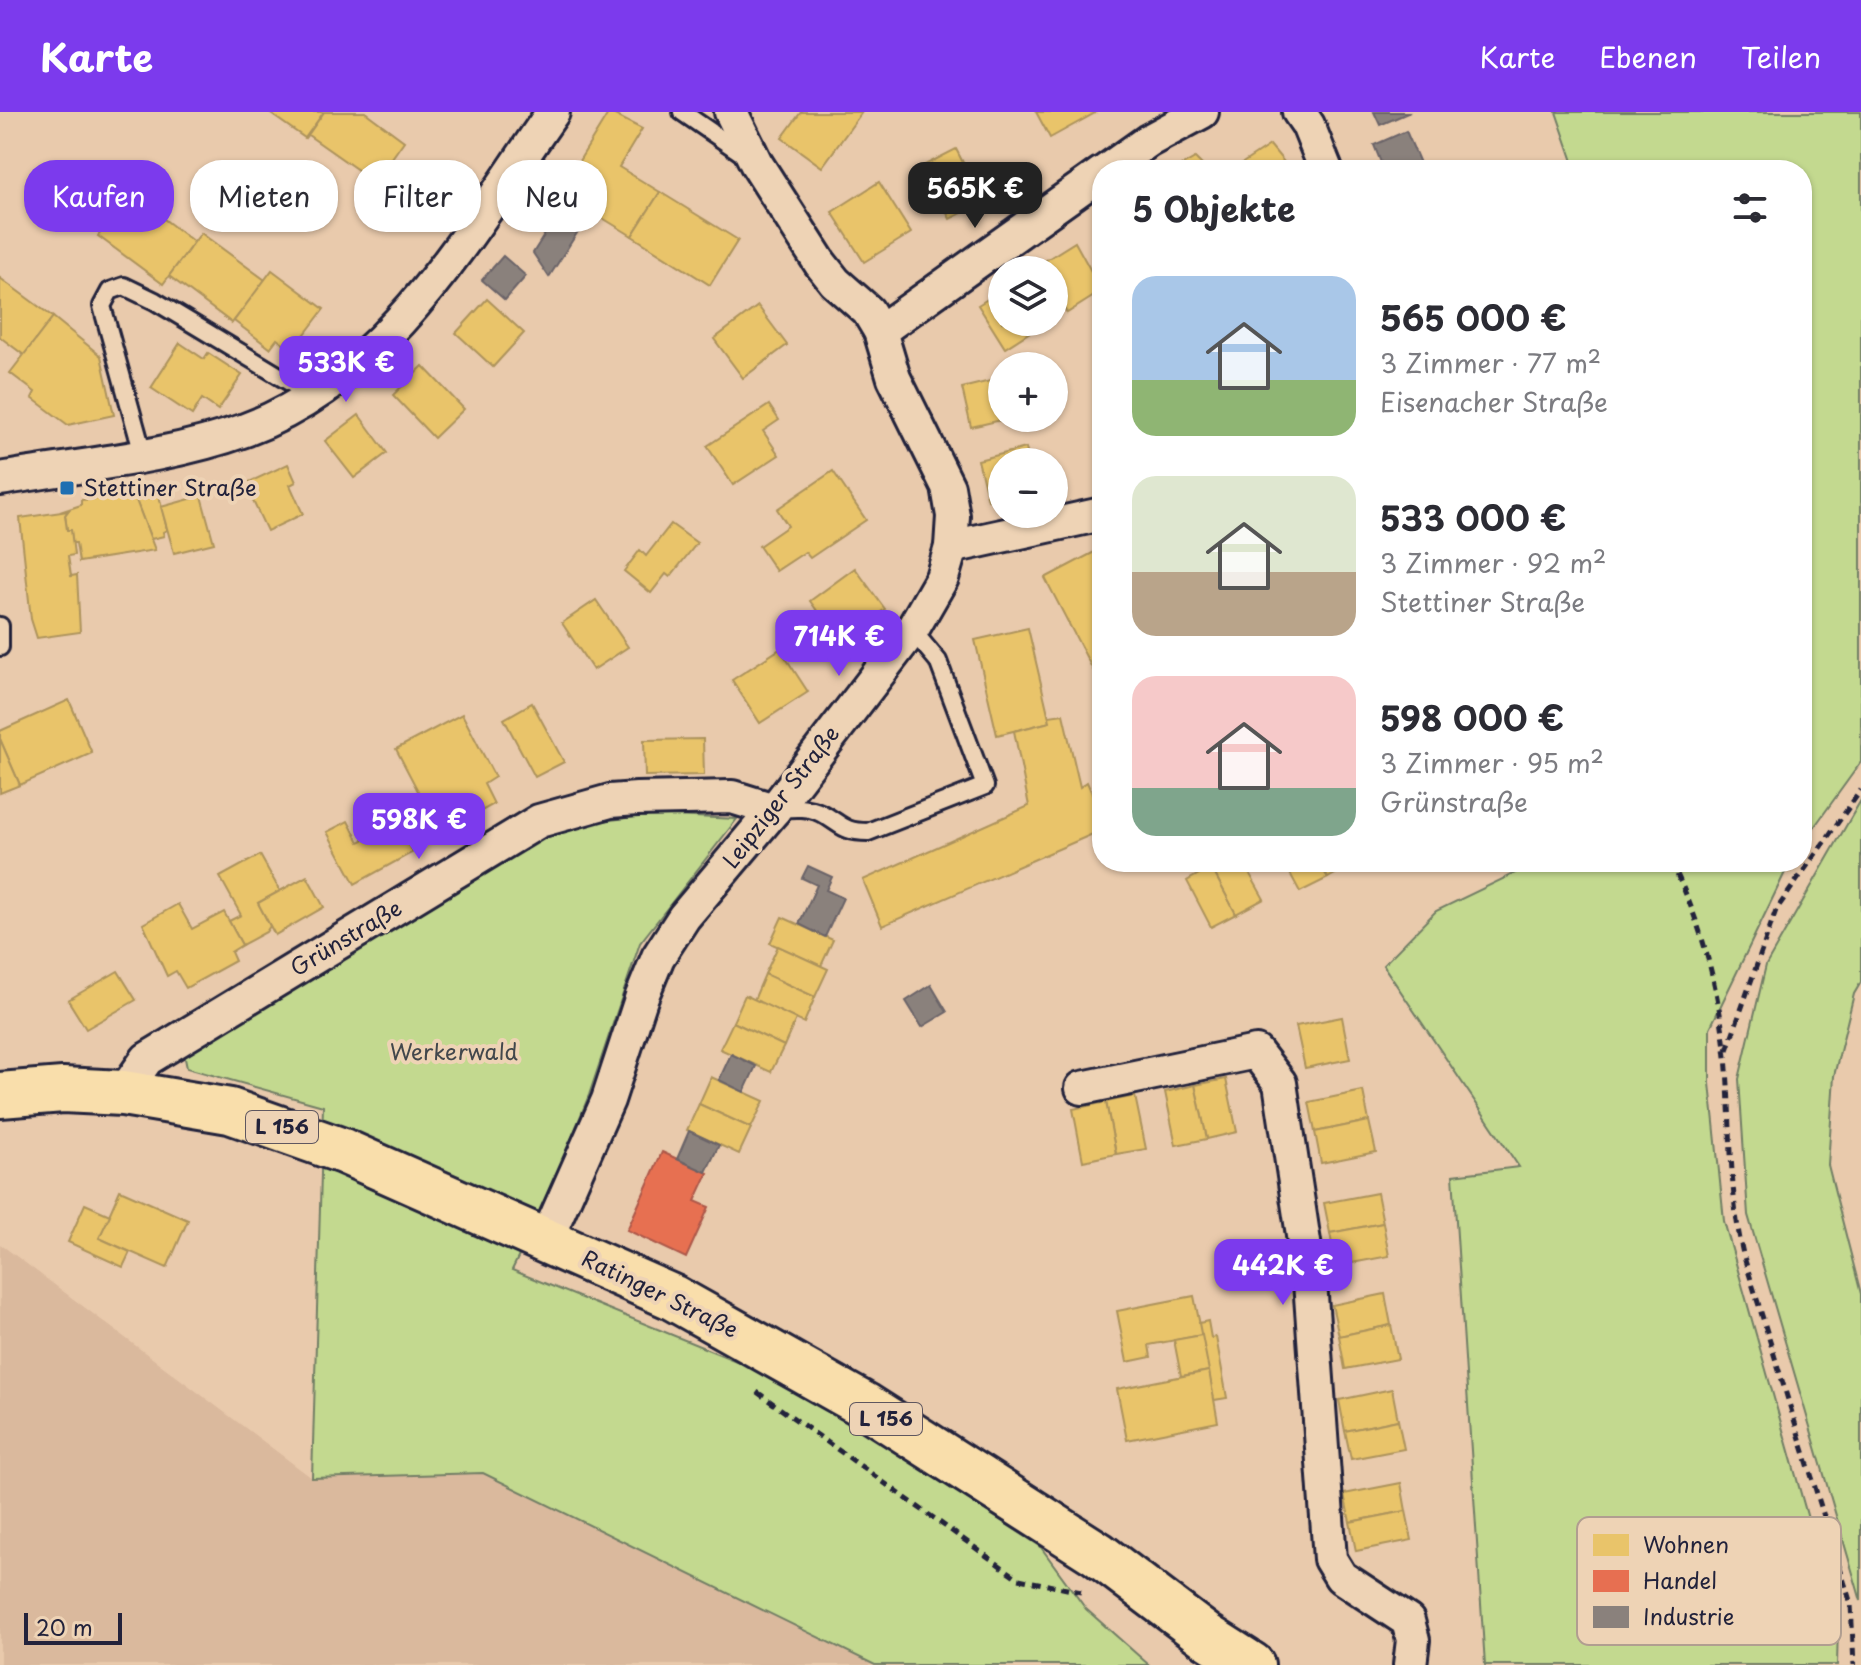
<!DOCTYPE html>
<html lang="de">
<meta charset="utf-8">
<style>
body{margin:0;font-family:"Playpen Sans",sans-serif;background:#f2f2f3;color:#2b2b33;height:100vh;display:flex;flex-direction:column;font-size:30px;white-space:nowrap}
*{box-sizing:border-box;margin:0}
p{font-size:26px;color:#7c7c81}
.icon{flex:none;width:44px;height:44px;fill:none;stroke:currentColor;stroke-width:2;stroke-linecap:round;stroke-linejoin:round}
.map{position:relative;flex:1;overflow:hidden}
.sheet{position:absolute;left:1092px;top:48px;width:720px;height:712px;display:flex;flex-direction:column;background:#fff;border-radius:32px;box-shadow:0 2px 6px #0004}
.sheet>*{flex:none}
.banner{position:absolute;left:24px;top:48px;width:760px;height:72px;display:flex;gap:16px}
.fabs{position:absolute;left:988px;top:144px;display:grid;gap:16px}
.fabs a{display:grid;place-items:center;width:80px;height:80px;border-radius:50%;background:#fff;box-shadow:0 2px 6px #0004;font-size:40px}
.scale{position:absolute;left:24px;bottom:20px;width:98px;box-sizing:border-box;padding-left:8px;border:4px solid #22223b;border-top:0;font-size:22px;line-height:28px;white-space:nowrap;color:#22223b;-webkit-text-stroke:6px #eed3b5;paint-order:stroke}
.price{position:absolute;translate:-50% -68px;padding:0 18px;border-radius:16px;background:#7c3aed;color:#fff;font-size:26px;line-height:52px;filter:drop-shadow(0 2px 4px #0008)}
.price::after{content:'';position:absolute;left:50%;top:48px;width:24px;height:18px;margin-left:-12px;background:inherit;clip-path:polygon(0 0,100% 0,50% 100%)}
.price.current{background:#222;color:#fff}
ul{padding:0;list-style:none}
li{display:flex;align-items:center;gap:24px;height:200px;padding:0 40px}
li span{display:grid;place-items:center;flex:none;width:224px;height:160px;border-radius:24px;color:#555}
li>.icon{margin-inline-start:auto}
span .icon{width:96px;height:96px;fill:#fffc;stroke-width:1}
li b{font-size:34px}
h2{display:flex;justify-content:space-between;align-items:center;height:96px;padding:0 40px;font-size:34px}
.tag{padding:0 28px;border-radius:32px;background:#fff;box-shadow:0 2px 6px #0004;font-size:28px;line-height:72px}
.tag.current{background:#7c3aed;color:#fff}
header{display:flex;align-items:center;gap:48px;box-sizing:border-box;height:112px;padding:0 40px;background:#7c3aed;color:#fff}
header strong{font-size:38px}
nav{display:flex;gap:44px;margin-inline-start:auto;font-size:28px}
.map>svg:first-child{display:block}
.built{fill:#dab99d}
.green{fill:#c3d98f;stroke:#727e65;stroke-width:2}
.homes{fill:#e9c46a;stroke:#ad935c;stroke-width:2}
.shops{fill:#e76f51;stroke:#ac584a;stroke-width:2}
.industry{fill:#8a817c;stroke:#6b6468;stroke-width:2}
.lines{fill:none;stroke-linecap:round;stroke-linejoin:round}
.lane-casing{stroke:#22223b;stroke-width:22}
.street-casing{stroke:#22223b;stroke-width:38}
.primary-casing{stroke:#22223b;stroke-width:50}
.path{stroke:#22223b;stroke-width:5;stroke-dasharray:8 6;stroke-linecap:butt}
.lane{stroke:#eed3b5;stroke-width:16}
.street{stroke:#eed3b5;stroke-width:32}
.primary{stroke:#f9deab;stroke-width:44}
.poi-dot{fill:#1f6fb2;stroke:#eed3b5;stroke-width:3}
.labels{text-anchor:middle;stroke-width:8;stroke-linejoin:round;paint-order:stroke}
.shield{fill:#eed3b5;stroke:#5f5760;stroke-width:2}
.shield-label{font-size:20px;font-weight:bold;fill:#22223b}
.poi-label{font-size:22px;fill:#22223b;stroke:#eed3b5;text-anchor:start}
.street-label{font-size:22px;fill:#22223b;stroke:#eed3b5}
.park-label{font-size:22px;fill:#42474c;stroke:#eed3b5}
.key{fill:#eed3b5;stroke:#b19e90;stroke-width:2}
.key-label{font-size:22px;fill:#22223b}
</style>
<header>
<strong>Karte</strong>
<nav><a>Karte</a><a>Ebenen</a><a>Teilen</a></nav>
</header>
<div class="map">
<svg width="1861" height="1553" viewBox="0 0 1861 1553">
<rect width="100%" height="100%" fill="#e9caac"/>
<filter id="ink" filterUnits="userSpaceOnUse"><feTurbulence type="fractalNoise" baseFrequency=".0125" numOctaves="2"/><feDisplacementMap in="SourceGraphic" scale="16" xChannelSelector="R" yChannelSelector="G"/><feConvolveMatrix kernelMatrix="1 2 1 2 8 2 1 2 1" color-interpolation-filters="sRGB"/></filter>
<g filter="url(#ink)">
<path class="built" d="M0 1132 312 1366 483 1361 875 1553H0Z"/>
<g class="green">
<path d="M1556 0H1861V650L1802 732V58H1576Z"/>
<path d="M1861 688V870L1854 882 1834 964 1828 1053 1861 1182V1489L1748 1103 1739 967 1766 853Z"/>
<path d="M650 703 737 707 640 831 589 983 549 1082 512 1158 788 1270 1040 1434 1086 1497 1149 1553H875L483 1361 312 1366 323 994 187 956 183 937 555 715Z"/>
<path d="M1538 750H1790L1710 916V971L1724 1109 1838 1513 1837 1553H1485L1453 1063 1519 1055 1383 853 1436 799Z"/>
</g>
<g class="homes">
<path d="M268 0H324L305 26Z"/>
<path d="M324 0H365L404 29 375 70 308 23Z"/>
<path d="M609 0 642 17 619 55 660 80 632 124 560 80Z"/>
<path d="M801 0H862L822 55 782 26Z"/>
<path d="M1036 0H1094L1095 1 1050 26Z"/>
<path d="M1270 33 1289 56 1236 58 1235 56Z"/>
<path d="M956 37 973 70 980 66 990 87 950 107 923 54Z"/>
<path d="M1195 46 1207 58H1174Z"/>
<path d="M879 70 911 121 864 150 832 100Z"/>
<path d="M660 80 738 128 710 173 632 124Z"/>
<path d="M130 81 194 130 163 172 98 124Z"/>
<path d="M1102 104V120L1094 108Z"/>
<path d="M201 121 265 168 232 211 169 164Z"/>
<path d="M1075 130 1102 179 1067 201 1054 180V158H1041L1038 153Z"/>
<path d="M272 158 324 197 292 239 277 227 270 236 234 209Z"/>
<path d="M0 166 53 205 24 243 0 225Z"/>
<path d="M1002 178V210H1038L1041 213 1005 236 978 193Z"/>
<path d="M487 187 524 221 493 255 456 221Z"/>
<path d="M758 194 787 233 743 266 714 227Z"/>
<path d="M53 205 101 244 114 303 68 313 32 286 35 280 10 261Z"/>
<path d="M180 231 204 247 208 241 242 263 218 298 202 287 192 303 151 276Z"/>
<path d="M423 254 464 297 434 326 393 283Z"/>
<path d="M1002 266V306H1010L971 315 962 276Z"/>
<path d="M769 293 779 308 763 319 779 343 733 373 707 334Z"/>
<path d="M359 303 387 341 354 366 325 329Z"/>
<path d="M1026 336 1029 350H1002V385L988 388 978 348Z"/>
<path d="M288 352 296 370 290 373 303 402 267 419 245 372Z"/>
<path d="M833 359 866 408 810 446 805 440 776 459 759 434 788 414 777 397Z"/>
<path d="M158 379 167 418 163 420 164 424 151 427 135 386Z"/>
<path d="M134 383 155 438 79 450 76 431H72L71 418H67L65 403 68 399 60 400 81 393V388Z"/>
<path d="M201 384 214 431 174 441 161 395Z"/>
<path d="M68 399 65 403 67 418H71L74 443 68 444 71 464 77 463 80 520 37 526 31 507 20 406Z"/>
<path d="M671 412 697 431 670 465 666 462 651 481 624 459 640 438 646 444Z"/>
<path d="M1102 436V554L1093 558 1045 466Z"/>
<path d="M855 456 885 497 840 530 810 489Z"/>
<path d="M596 488 628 535 593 558 562 511Z"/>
<path d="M1028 516 1050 610 997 623 975 528Z"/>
<path d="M780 537 808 580 760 611 732 568Z"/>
<path d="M69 588 92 641 20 673 0 627V619Z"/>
<path d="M532 591 564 650 535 665 504 607Z"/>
<path d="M462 602 495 665 484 672 494 692 474 703 479 711 448 728 434 700 430 702 396 637Z"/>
<path d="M1063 602 1080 675 1087 670 1102 704V718L882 814 863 768 1029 694 1014 619 1050 610 1049 604Z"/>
<path d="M0 627 20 673 0 681Z"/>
<path d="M703 627 704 663 645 664 644 628Z"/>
<path d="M381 682 413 740 355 772 327 720 348 709 359 730 373 723 358 695Z"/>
<path d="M260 743 280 779 258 791 270 814 266 820 242 833 229 809 241 803 220 765Z"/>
<path d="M1220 750H1243L1264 787 1236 802 1211 755Z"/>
<path d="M1284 750H1319L1328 766 1300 780Z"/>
<path d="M1319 750H1354L1355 751 1328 766Z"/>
<path d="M1211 755 1236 802 1211 815 1187 769Z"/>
<path d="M307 764 324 795 275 823 258 791Z"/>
<path d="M178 792 192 817 224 800 242 833 231 840 235 849 186 876 176 859 167 864 143 812Z"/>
<path d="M782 805 833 828 821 854 770 831Z"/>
<path d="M778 834 828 857 815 885 765 862Z"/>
<path d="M118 859 136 888 86 917 68 888Z"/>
<path d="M765 862 815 885 804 911 754 888Z"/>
<path d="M745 883 796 907 784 934 733 910Z"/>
<path d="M1342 905 1350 947 1305 956 1296 914Z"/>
<path d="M733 910 784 934 771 960 720 937Z"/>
<path d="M711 965 764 989 751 1016 699 992Z"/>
<path d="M1226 967 1237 1020 1207 1027 1195 973Z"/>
<path d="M1195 973 1207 1027 1176 1033 1165 980Z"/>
<path d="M1363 979 1369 1009 1315 1020 1309 990Z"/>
<path d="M1135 984 1146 1037 1116 1042 1106 990Z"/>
<path d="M1106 990 1116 1042 1083 1049 1073 997Z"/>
<path d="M699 992 751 1016 739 1042 687 1018Z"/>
<path d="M1369 1009 1376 1040 1321 1051 1315 1020Z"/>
<path d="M120 1078 188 1108 167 1156 99 1126Z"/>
<path d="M1377 1081 1383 1111 1330 1121 1324 1091Z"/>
<path d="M85 1092 110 1103 99 1126 130 1140 123 1155 68 1130Z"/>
<path d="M1383 1111 1389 1144 1336 1154 1330 1121Z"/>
<path d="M1385 1182 1391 1213 1339 1224 1332 1193Z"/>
<path d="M1194 1184 1202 1223 1149 1233 1151 1245 1127 1250 1117 1199Z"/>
<path d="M1208 1209 1211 1226 1216 1225 1227 1286 1214 1288 1199 1211Z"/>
<path d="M1391 1213 1398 1247 1345 1257 1339 1224Z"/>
<path d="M1202 1223 1209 1259 1181 1264 1174 1228Z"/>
<path d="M1209 1259 1218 1310 1127 1328 1117 1277Z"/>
<path d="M1392 1277 1398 1308 1345 1319 1339 1288Z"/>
<path d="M1398 1308 1404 1337 1351 1347 1345 1319Z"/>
<path d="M1401 1371 1406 1399 1350 1410 1344 1382Z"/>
<path d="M1406 1399 1412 1428 1356 1439 1350 1410Z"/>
</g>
<path class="shops" d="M662 1040 708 1061 695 1089 709 1095 686 1146 627 1118Z"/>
<g class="industry">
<path d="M1374 0H1410L1380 13Z"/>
<path d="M1406 19 1423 58H1384L1374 33Z"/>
<path d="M568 85 591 99 549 165 533 141Z"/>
<path d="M503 144 526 164 505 188 482 168Z"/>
<path d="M808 754 832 765 826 778 843 786 825 825 799 812 817 773 802 766Z"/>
<path d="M931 873 947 900 922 915 906 889Z"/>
<path d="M731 942 756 954 744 980 719 968Z"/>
<path d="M689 1019 719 1033 706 1060 677 1047Z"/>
</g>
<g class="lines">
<g class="lane-casing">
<g id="lane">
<path d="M682 0 746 44"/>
<path d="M143 342 102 194 110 179 124 174 155 189 311 283"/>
<path d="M0 514V535"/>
<path d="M776 697C792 696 807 694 821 701 842 712 842 720 868 720L985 674 938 549 912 518"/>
</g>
</g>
<g class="street-casing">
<g id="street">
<path d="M1299 0 1308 13 1326 58"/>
<path d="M1107 58 1148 29 1202 0"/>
<path d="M880 219 1102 61"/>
<path d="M0 367C80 353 168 346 245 318 390 265 469 119 553 0"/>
<path d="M951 435 1102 402"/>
<path d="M1082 976 1256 940 1280 971 1310 1170 1330 1447 1341 1465 1408 1509 1413 1528 1410 1553"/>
<path d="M123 981 147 947 539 709 610 689 637 687 732 685 774 698"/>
<path d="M546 1128 608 988 642 884 658 845 684 805 774 698 912 518 942 466 951 435 953 404 948 375 894 266 880 219 868 199 835 170 820 151 756 51 731 0"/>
</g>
</g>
<g class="primary-casing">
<path id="primary" d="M0 983 63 978 123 981 230 999 343 1039 672 1185 866 1294 1098 1442 1205 1523 1252 1553"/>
</g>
<g class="path">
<path d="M1671 750C1702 811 1719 878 1726 945 1732 1012 1728 1076 1743 1142L1851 1492 1854 1553"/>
<path d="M1727 938 1776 798 1861 678"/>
<path d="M757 1280 1019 1467 1081 1480"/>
</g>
<use href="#lane" class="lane"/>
<use href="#street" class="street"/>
<use href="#primary" class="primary"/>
</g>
</g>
<rect class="poi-dot" x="59" y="368" width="16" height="16" rx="4"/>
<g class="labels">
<g class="shield">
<rect x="246" y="999" width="72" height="32" rx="6"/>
<rect x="850" y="1291" width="72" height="32" rx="6"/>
</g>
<g class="shield-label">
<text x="282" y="1022">L 156</text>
<text x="886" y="1314">L 156</text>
</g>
<g class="poi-label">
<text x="83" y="384">Stettiner Straße</text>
</g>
<g class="street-label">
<text transform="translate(781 685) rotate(-52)" y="8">Leipziger Straße</text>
<text transform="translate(346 826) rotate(-31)" y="8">Grünstraße</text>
<text transform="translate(660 1182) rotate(26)" y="8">Ratinger Straße</text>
</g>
<g class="park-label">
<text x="454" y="948">Werkerwald</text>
</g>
</g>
<rect x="1577" y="1405" width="264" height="128" rx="12" class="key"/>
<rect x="1593" y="1422" width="36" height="22" fill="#e9c46a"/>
<rect x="1593" y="1458" width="36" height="22" fill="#e76f51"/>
<rect x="1593" y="1494" width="36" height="22" fill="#8a817c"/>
<g class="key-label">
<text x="1643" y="1441">Wohnen</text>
<text x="1643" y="1477">Handel</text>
<text x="1643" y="1513">Industrie</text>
</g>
</svg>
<div class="fabs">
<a><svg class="icon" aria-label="layers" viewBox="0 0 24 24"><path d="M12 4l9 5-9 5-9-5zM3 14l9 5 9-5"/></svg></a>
<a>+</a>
<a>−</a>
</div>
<div class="scale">20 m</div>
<b class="price current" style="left:975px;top:118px">565K €</b>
<b class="price" style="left:346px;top:292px">533K €</b>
<b class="price" style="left:839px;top:566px">714K €</b>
<b class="price" style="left:419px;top:749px">598K €</b>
<b class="price" style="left:1283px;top:1195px">442K €</b>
<div class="banner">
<a class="tag current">Kaufen</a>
<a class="tag">Mieten</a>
<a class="tag">Filter</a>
<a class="tag">Neu</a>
</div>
<section class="sheet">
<h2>5 Objekte<svg class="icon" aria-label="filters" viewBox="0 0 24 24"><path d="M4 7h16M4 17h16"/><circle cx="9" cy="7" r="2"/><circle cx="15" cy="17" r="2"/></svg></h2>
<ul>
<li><span style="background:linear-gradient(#a9c7e8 65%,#8fb573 0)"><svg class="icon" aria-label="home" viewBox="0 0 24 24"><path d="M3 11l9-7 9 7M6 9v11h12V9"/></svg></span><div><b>565 000 €</b><p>3 Zimmer · 77 m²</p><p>Eisenacher Straße</p></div></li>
<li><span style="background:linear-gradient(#dfe7d0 60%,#b9a48a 0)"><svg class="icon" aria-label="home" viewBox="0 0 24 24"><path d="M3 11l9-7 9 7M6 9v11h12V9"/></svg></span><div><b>533 000 €</b><p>3 Zimmer · 92 m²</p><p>Stettiner Straße</p></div></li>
<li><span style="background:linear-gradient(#f6c9c9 70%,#7fa58c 0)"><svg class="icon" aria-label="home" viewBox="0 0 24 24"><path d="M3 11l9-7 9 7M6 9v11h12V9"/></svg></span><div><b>598 000 €</b><p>3 Zimmer · 95 m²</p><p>Grünstraße</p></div></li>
</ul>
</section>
</div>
